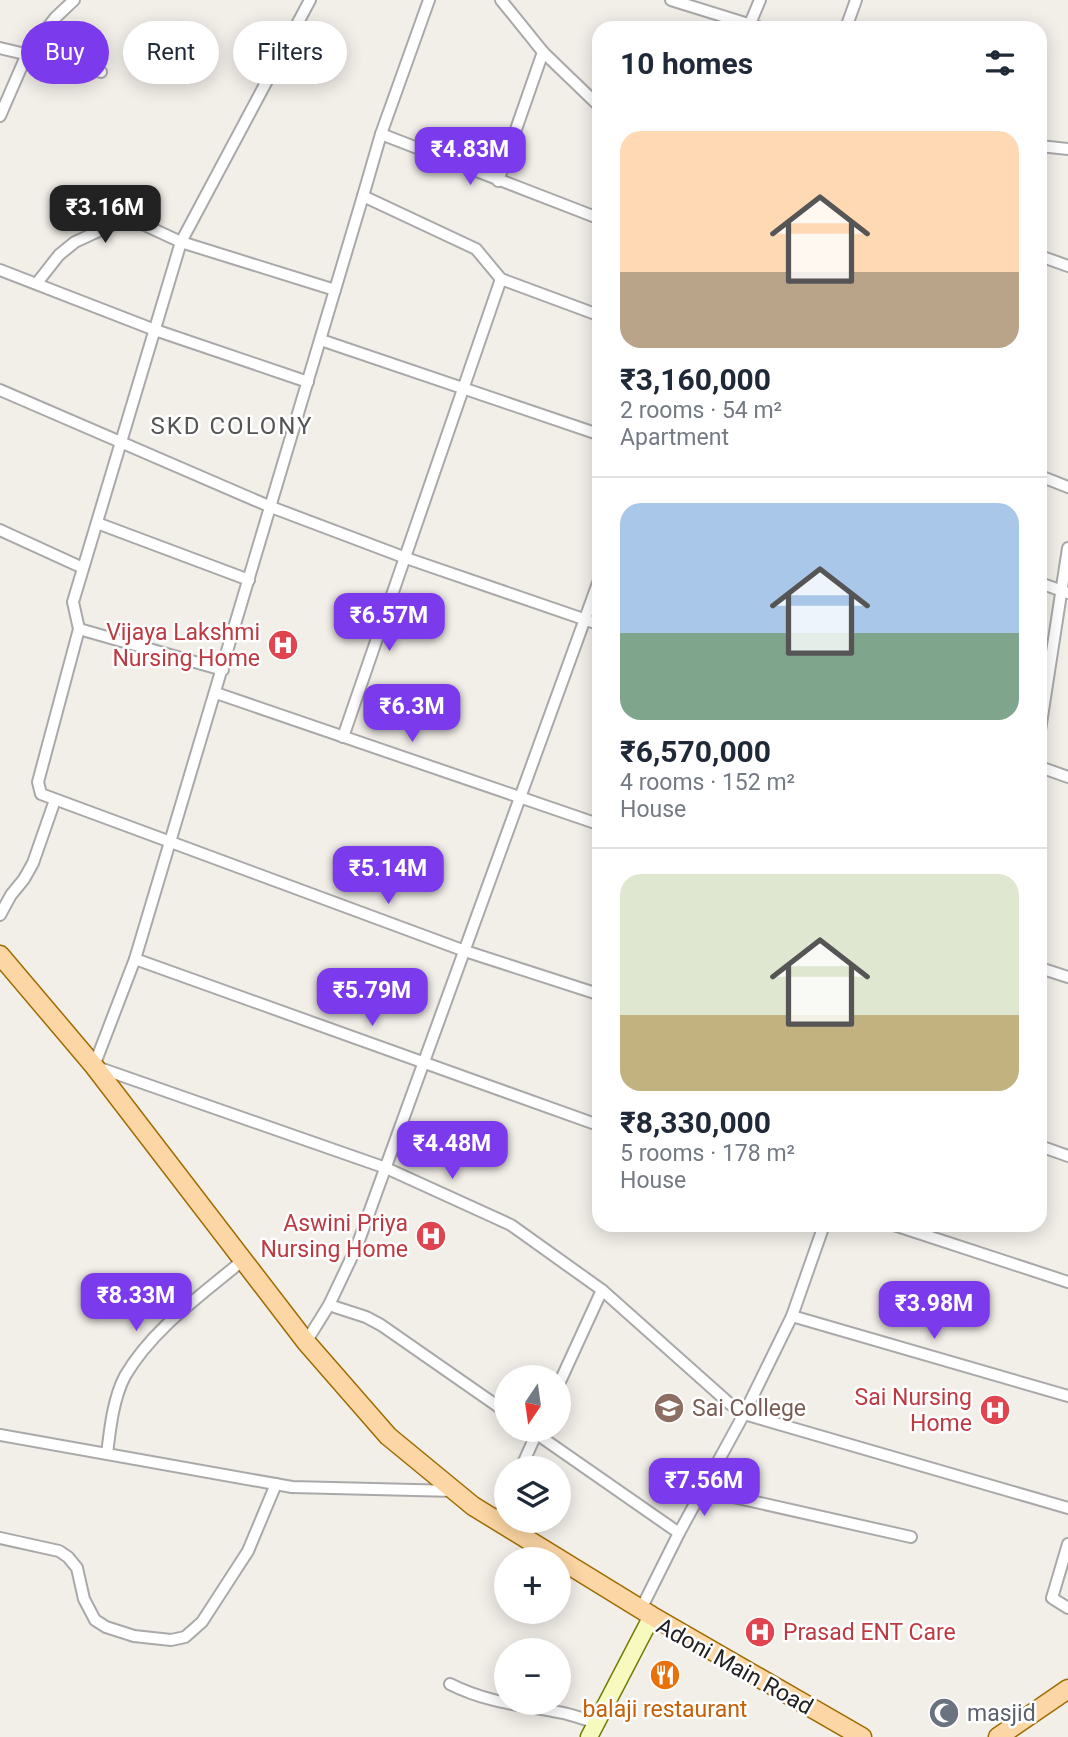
<!DOCTYPE html>
<meta charset="utf-8">
<style>
body{margin:0;font-family:Roboto,sans-serif;background:#f6f6f7;color:#1f2937;height:100vh;display:flex;flex-direction:column;font-size:26px;white-space:nowrap}
*{box-sizing:border-box;margin:0}
p{font-size:23px;color:#747a83}
.icon{flex:none;width:38px;height:38px;fill:none;stroke:currentColor;stroke-width:2;stroke-linecap:round;stroke-linejoin:round}
.map{position:relative;flex:1;overflow:hidden}
.details{position:absolute;left:592px;top:21px;width:455px;height:1211px;display:flex;flex-direction:column;background:#fff;border-radius:21px;box-shadow:0 4px 18px #0003}
.details>*{flex:none}
.banner{position:absolute;left:21px;top:21px;width:466px;height:63px;display:flex;gap:14px}
.needle{width:46px;rotate:193deg}
.buttons{position:absolute;left:494px;top:1365px;display:grid;gap:14px}
.buttons a{display:grid;place-items:center;width:77px;height:77px;border-radius:50%;background:#fff;box-shadow:0 4px 18px #0003;font-size:35px}
.price{position:absolute;translate:-50% -60px;padding:0 16px;border-radius:14px;background:#7c3aed;color:#fff;font-size:23px;line-height:46px;filter:drop-shadow(0 2px 4px #0008)}
.price::after{content:'';position:absolute;left:50%;top:42px;width:21px;height:16px;margin-left:-10px;background:inherit;clip-path:polygon(0 0,100% 0,50% 100%)}
.price.selected{background:#222;color:#fff}
ul{padding:0;list-style:none}
li{display:grid;align-content:center;gap:14px;height:371px;padding:0 28px}
li+li{border-top:2px solid #e0e1e3}
li span{display:grid;place-items:center;height:217px;border-radius:21px;color:#555}
li>.icon{margin-inline-start:auto}
span .icon{width:126px;height:126px;fill:#fffc;stroke-width:1}
li b{font-size:30px}
h2{display:flex;justify-content:space-between;align-items:center;height:84px;padding:0 28px;font-size:30px}
.chip{padding:0 24px;border-radius:32px;background:#fff;box-shadow:0 4px 18px #0003;font-size:24px;line-height:63px}
.chip.selected{background:#7c3aed;color:#fff}
.map>svg:first-child{display:block}
.lines{fill:none;stroke-linecap:round;stroke-linejoin:round}
.street-casing{stroke:#a9a9a9;stroke-width:14}
.secondary-casing{stroke:#707d05;stroke-width:19}
.primary-casing{stroke:#a06b00;stroke-width:21}
.street{stroke:#fff;stroke-width:10}
.secondary{stroke:#f7fabf;stroke-width:16}
.primary{stroke:#fcd6a4;stroke-width:18}
.labels{text-anchor:middle;stroke-width:5;stroke-linejoin:round;paint-order:stroke}
.health-label{font-size:23px;fill:#be3a42;stroke:#fff;text-anchor:end}
.education-label{font-size:23px;fill:#785e54;stroke:#fff;text-anchor:start}
.street-label{font-size:23px;fill:#222;stroke:#fff}
.food-label{font-size:23px;fill:#c56008;stroke:#fff}
.worship-label{font-size:23px;fill:#5b616d;stroke:#fff;text-anchor:start}
.neighbourhood-label{font-size:24px;letter-spacing:2px;fill:#555;stroke:#fff}
</style>
<div class="map">
<svg width="1068" height="1737" viewBox="0 0 1068 1737">
<rect width="100%" height="100%" fill="#f2efe9"/>
<g class="lines">
<g class="street-casing">
<g id="street">
<path d="M310 0 181 242 73 602 79 629 38 782 41 794 465 951 598 994"/>
<path d="M671 0 761 28"/>
<path d="M749 26 760 0"/>
<path d="M846 28 856 0"/>
<path d="M0 48 101 72"/>
<path d="M543 52 598 105"/>
<path d="M0 116 27 54 55 18 74 0"/>
<path d="M381 134 429 0"/>
<path d="M1040 146 1068 149"/>
<path d="M498 181 543 52 501 0"/>
<path d="M363 196 381 134 598 218"/>
<path d="M1040 256 1068 266"/>
<path d="M0 270 155 330 308 382"/>
<path d="M37 283 59 255 75 242 114 224 127 220 140 223 181 242 335 290"/>
<path d="M598 315 501 279 476 249 363 196 135 959 94 1066 386 1168 511 1225 602 1290 730 1404 744 1414 679 1533 641 1609"/>
<path d="M321 340 598 434"/>
<path d="M0 390 271 507 406 558 598 624"/>
<path d="M1040 476 1068 487"/>
<path d="M97 523 249 580"/>
<path d="M0 530 83 568"/>
<path d="M1040 583 1068 593"/>
<path d="M79 629 223 670"/>
<path d="M216 693 598 824"/>
<path d="M1040 730 1068 548"/>
<path d="M343 737 501 279"/>
<path d="M1040 767 1068 777"/>
<path d="M0 915 11 895 24 879 33 863 55 800"/>
<path d="M135 959 598 1125"/>
<path d="M1040 968 1068 977"/>
<path d="M1040 1146 1068 1156"/>
<path d="M824 1225 792 1316 744 1414 1068 1508"/>
<path d="M894 1225 1068 1282"/>
<path d="M329 1305 366 1317 381 1325 506 1412"/>
<path d="M792 1316 1068 1396"/>
<path d="M306 1342 329 1305 357 1246 598 583"/>
<path d="M558 1386 602 1290"/>
<path d="M531 1430 679 1533"/>
<path d="M0 1435 292 1487 455 1491"/>
<path d="M107 1454C110 1429 113 1399 125 1376 153 1328 202 1295 243 1260"/>
<path d="M521 1468 538 1430"/>
<path d="M702 1490 911 1537"/>
<path d="M497 1521 506 1501"/>
<path d="M0 1538 59 1551 68 1557 77 1568 84 1599 95 1620 106 1627 134 1636 171 1640 185 1637 202 1622 248 1551 276 1484"/>
<path d="M1068 1544 1052 1598 1068 1608"/>
<path d="M450 1684C485 1702 520 1705 558 1712 571 1714 584 1719 596 1723"/>
</g>
</g>
<g class="secondary-casing">
<path id="secondary" d="M589 1737 652 1616"/>
</g>
<g class="primary-casing">
<g id="primary">
<path d="M0 955 94 1066 306 1342 388 1436 473 1506 652 1616 862 1737"/>
<path d="M998 1737 1068 1689"/>
</g>
</g>
<use href="#street" class="street"/>
<use href="#secondary" class="secondary"/>
<use href="#primary" class="primary"/>
</g>
<defs>
<g id="hospital-disc" transform="scale(1.575)"><circle r="9.5" fill="#e0444e" stroke="#fff"/><path d="M-5-5h3v3.5h4V-5h3V5h-3V1.5h-4V5h-3Z" fill="#fff"/></g>
<g id="university-disc" transform="scale(1.575)"><circle r="9.5" fill="#8d6e63" stroke="#fff"/><path d="M0-5L7-2L0 1L-7-2ZM-4 1L0 2.5L4 1V4Q0 6-4 4Z" fill="#fff"/></g>
<g id="restaurant-disc" transform="scale(1.575)"><circle r="9.5" fill="#e8710a" stroke="#fff"/><path d="M-5-6h1v4h1v-4h1v4h1v-4h1v5L-1.5 .5V6h-2V.5L-5-1ZM5-6V6H3V1.5H1.5Q1.5-4 5-6Z" fill="#fff"/></g>
<g id="mosque-disc" transform="scale(1.575)"><circle r="9.5" fill="#6b7280" stroke="#fff"/><path d="M3.5-4.9A6 6 0 1 0 3.5 4.9A5 5 0 1 1 3.5-4.9Z" fill="#fff"/></g>
</defs>
<g fill-rule="evenodd">
<use href="#hospital-disc" x="283" y="645"/>
<use href="#hospital-disc" x="431" y="1236"/>
<use href="#university-disc" x="669" y="1408"/>
<use href="#hospital-disc" x="995" y="1410"/>
<use href="#hospital-disc" x="760" y="1632"/>
<use href="#restaurant-disc" x="665" y="1675"/>
<use href="#mosque-disc" x="944" y="1713"/>
</g>
<g class="labels">
<g class="health-label">
<text x="260" y="640">Vijaya Lakshmi<tspan x="260" dy="26">Nursing Home</tspan></text>
<text x="408" y="1231">Aswini Priya<tspan x="408" dy="26">Nursing Home</tspan></text>
<text x="972" y="1405">Sai Nursing<tspan x="972" dy="26">Home</tspan></text>
<text x="783" y="1640" text-anchor="start">Prasad ENT Care</text>
</g>
<g class="education-label">
<text x="692" y="1416">Sai College</text>
</g>
<g class="street-label">
<text transform="translate(735 1666) rotate(29)" y="8">Adoni Main Road</text>
</g>
<g class="food-label">
<text x="665" y="1717">balaji restaurant</text>
</g>
<g class="worship-label">
<text x="967" y="1721">masjid</text>
</g>
<g class="neighbourhood-label">
<text x="232" y="434">SKD COLONY</text>
</g>
</g>
</svg>
<div class="buttons">
<a><svg class="needle" viewBox="-14 -14 28 28"><path d="M0-13l5 13h-10z" fill="#e53935"/><path d="M0 13l5-13h-10z" fill="#747a83"/></svg></a>
<a><svg class="icon" aria-label="layers" viewBox="0 0 24 24"><path d="M12 4l9 5-9 5-9-5zM3 14l9 5 9-5"/></svg></a>
<a>+</a>
<a>−</a>
</div>
<b class="price" style="left:470px;top:187px">₹4.83M</b>
<b class="price selected" style="left:105px;top:245px">₹3.16M</b>
<b class="price" style="left:389px;top:653px">₹6.57M</b>
<b class="price" style="left:412px;top:744px">₹6.3M</b>
<b class="price" style="left:388px;top:906px">₹5.14M</b>
<b class="price" style="left:372px;top:1028px">₹5.79M</b>
<b class="price" style="left:452px;top:1181px">₹4.48M</b>
<b class="price" style="left:136px;top:1333px">₹8.33M</b>
<b class="price" style="left:934px;top:1341px">₹3.98M</b>
<b class="price" style="left:704px;top:1518px">₹7.56M</b>
<div class="banner">
<a class="chip selected">Buy</a>
<a class="chip">Rent</a>
<a class="chip">Filters</a>
</div>
<section class="details">
<h2>10 homes<svg class="icon" aria-label="filters" viewBox="0 0 24 24"><path d="M4 7h16M4 17h16"/><circle cx="9" cy="7" r="2"/><circle cx="15" cy="17" r="2"/></svg></h2>
<ul>
<li><span style="background:linear-gradient(#ffd9b3 65%,#b9a48a 0)"><svg class="icon" aria-label="home" viewBox="0 0 24 24"><path d="M3 11l9-7 9 7M6 9v11h12V9"/></svg></span><div><b>₹3,160,000</b><p>2 rooms · 54 m²</p><p>Apartment</p></div></li>
<li><span style="background:linear-gradient(#a9c7e8 60%,#7fa58c 0)"><svg class="icon" aria-label="home" viewBox="0 0 24 24"><path d="M3 11l9-7 9 7M6 9v11h12V9"/></svg></span><div><b>₹6,570,000</b><p>4 rooms · 152 m²</p><p>House</p></div></li>
<li><span style="background:linear-gradient(#dfe7d0 65%,#c2b280 0)"><svg class="icon" aria-label="home" viewBox="0 0 24 24"><path d="M3 11l9-7 9 7M6 9v11h12V9"/></svg></span><div><b>₹8,330,000</b><p>5 rooms · 178 m²</p><p>House</p></div></li>
</ul>
</section>
</div>
